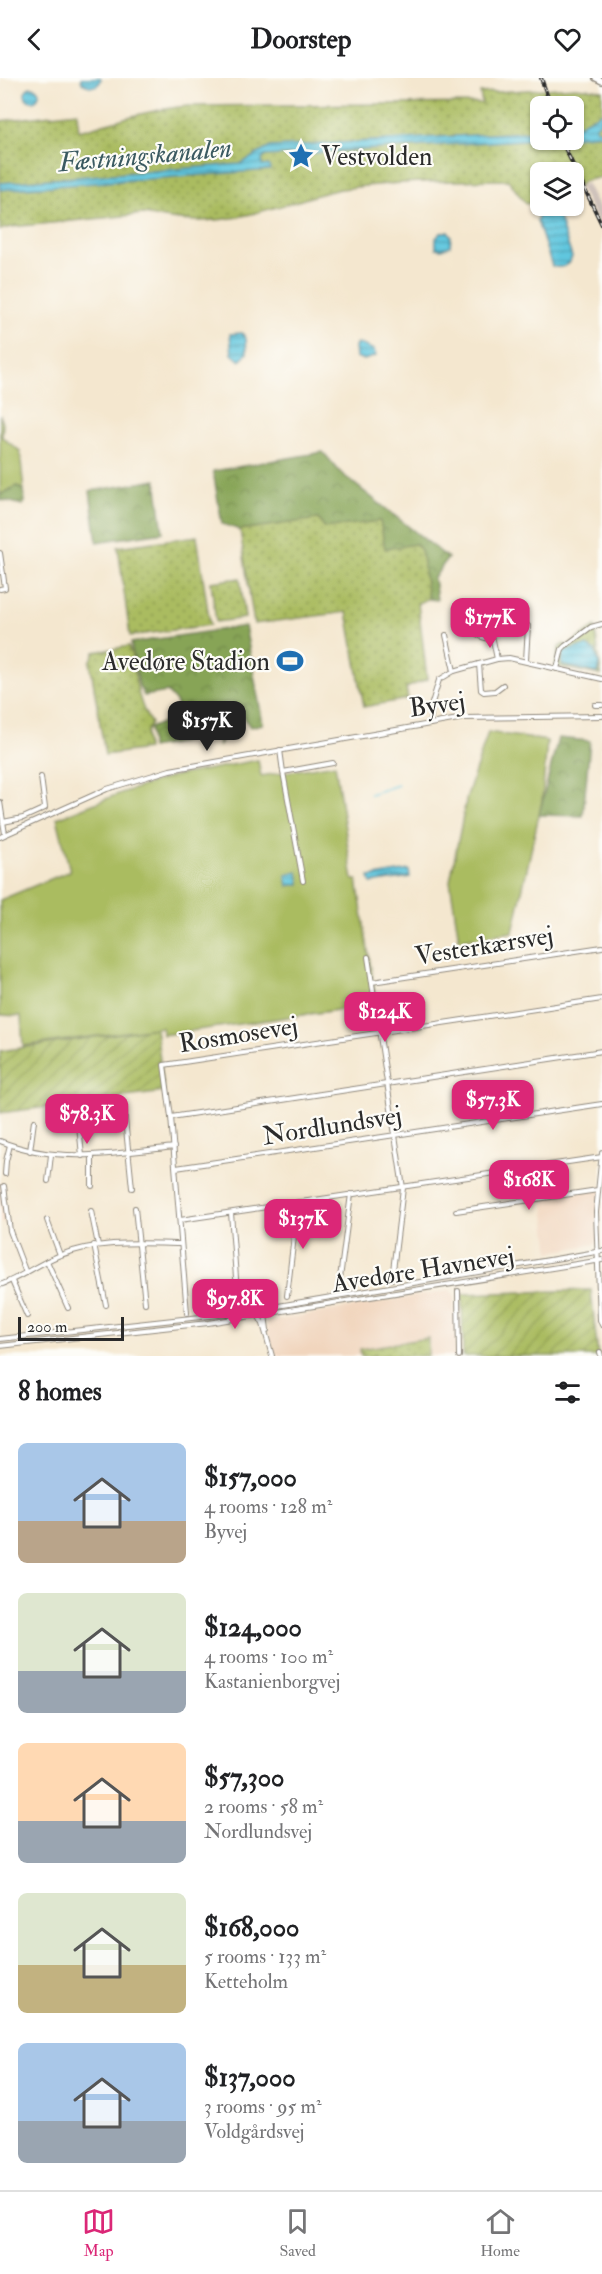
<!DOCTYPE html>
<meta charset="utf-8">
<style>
body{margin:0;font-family:"IM FELL Double Pica",serif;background:#f2f2f2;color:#202124;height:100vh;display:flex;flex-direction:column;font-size:22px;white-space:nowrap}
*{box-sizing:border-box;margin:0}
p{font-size:20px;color:#757577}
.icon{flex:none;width:33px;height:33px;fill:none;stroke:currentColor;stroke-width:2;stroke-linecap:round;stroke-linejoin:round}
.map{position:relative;height:1278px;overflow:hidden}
.details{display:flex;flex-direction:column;background:#fff;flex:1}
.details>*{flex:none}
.tools{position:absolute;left:530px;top:18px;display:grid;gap:12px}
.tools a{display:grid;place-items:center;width:54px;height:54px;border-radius:9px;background:#fff;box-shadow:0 2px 4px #0004;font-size:30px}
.scale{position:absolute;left:18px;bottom:15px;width:106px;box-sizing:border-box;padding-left:6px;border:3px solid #2b2b2b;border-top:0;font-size:16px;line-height:21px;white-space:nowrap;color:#2b2b2b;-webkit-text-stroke:4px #fdfcf7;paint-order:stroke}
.price{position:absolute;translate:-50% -51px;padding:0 14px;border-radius:12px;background:#db2777;color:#fff;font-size:20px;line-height:39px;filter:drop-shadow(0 2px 3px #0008)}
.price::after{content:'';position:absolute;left:50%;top:36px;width:18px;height:14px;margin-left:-9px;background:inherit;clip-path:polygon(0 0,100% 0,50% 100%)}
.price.on{background:#222;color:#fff}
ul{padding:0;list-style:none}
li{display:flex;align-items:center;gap:18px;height:150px;padding:0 18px}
li span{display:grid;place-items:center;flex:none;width:168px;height:120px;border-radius:9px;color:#555}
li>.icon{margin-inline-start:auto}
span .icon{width:72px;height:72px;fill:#fffc;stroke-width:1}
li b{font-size:26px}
h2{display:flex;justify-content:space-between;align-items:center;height:72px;padding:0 18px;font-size:26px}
header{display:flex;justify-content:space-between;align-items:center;height:78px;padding:0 18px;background:#fff;font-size:27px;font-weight:700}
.tabs{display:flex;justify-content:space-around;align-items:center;height:84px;border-top:2px solid #e0e0e0;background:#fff;font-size:16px;color:#757577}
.tabs a{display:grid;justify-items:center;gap:3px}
.tabs .on{color:#db2777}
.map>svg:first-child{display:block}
.built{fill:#f1d5bd}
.railway{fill:#cec1ba}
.grass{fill:#aabc60;stroke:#6a7446;stroke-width:1.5}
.forest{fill:url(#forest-crowns);stroke:#596840;stroke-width:1.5}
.park{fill:url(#park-dots);stroke:#6a7446;stroke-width:1.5;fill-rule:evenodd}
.garden{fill:url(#garden-furrows);stroke:#6a7446;stroke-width:1.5}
.water{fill:url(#water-rules);stroke:#467985;stroke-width:1.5}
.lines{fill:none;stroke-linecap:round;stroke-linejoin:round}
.stream{stroke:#61c7df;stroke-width:1.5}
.minor-casing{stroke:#90897d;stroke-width:6}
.highway-casing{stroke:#90897d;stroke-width:8}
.minor{stroke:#fff;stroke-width:4}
.highway{stroke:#fff;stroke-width:5}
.rail-casing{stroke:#2b2b2b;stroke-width:4}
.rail{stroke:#fdfcf7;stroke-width:1.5;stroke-dasharray:4.5;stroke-linecap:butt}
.labels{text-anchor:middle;stroke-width:4.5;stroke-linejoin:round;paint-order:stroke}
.poi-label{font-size:26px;fill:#2b2b2b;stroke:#fdfcf7;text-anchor:start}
.street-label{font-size:26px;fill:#2b2b2b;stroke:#fdfcf7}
.water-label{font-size:27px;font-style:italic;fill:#3b5a61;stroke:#fdfcf7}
</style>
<header><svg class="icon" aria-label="back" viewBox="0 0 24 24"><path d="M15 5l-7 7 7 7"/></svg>Doorstep<svg class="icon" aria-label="heart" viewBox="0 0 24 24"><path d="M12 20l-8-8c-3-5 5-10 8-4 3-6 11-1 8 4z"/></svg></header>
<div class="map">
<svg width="602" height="1278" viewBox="0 0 602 1278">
<defs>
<pattern id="forest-crowns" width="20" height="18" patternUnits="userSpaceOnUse" patternTransform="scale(1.5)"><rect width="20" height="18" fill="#87a456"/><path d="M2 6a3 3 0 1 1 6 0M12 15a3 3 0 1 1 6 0" fill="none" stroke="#6f8647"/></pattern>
<pattern id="park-dots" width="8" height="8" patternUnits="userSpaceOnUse" patternTransform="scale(1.5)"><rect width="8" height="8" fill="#aabc60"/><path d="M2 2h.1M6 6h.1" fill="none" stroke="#8b994f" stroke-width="1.8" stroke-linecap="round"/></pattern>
<pattern id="garden-furrows" width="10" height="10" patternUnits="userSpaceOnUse" patternTransform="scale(1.5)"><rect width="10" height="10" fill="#aabc60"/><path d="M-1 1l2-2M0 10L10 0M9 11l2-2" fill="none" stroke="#8b994f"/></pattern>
<pattern id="water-rules" width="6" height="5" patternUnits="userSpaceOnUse" patternTransform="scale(1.5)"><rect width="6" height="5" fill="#61c7df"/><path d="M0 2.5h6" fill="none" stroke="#50a2b5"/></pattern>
</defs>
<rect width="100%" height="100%" fill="#fdfcf7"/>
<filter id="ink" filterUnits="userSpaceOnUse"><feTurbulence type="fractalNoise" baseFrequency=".0167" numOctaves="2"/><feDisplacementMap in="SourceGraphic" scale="12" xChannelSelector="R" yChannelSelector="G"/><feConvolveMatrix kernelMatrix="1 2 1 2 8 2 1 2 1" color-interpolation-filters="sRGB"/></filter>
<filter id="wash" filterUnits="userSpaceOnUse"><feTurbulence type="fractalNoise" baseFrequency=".008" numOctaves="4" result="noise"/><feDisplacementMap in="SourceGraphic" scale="24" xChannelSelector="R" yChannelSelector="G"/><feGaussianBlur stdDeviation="1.35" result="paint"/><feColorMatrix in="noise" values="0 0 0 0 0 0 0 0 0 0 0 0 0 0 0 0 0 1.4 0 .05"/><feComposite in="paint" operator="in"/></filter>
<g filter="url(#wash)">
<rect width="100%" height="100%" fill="#f4e7cf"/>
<g class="built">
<path d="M2 1105 6 1144 0 1145V1106Z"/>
<path d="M602 1109V1165L550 1174 543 1120Z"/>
<path d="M451 1212 454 1220 456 1256 445 1258 456 1257V1278H430L429 1260 361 1271V1278H273L266 1244Z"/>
</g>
<path class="railway" d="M586 105 602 135V152L579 109Z"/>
<g class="grass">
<path d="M0 337 3 345 2 359 20 373 24 413 17 408 0 417Z"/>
<path d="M488 654 547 663 542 723 513 854 459 862 450 803 467 718Z"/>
<path d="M258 682 261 698 335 686 353 802H357L376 923 372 924V927L163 957 162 949 23 968 21 938 0 937V822L70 793 57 740 121 715 174 698Z"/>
</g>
<g class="forest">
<path d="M323 374 341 395 448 480 434 500 437 522 428 521 421 472 416 466 385 471 380 443 325 450 318 441 240 452 222 446 213 393Z"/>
<path d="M156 402 163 454 97 464 90 413Z"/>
<path d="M17 408 24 413 25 424 23 427C15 426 8 422 0 422V417Z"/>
<path d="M245 548 263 646 250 649 235 626H223L226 652 219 667 216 635 211 626 190 631 185 639 187 663 151 670 150 650 169 642 177 634V625L167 614 144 618 139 608 131 565Z"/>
<path d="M558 660 590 663 583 738 539 737Z"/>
</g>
<g class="park">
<path d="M576 9 602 12V99L584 103 578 108 573 109V94H540V123L526 126 508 102C453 103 396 103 342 111 327 113 312 119 298 123 239 140 206 151 144 136L11 149 0 152V43L77 34 79 53C115 43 151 31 189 28L482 25 480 15ZM540 28H573V62H540Z"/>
<path d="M318 441 325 450 380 443 385 471 416 466 421 472 428 521 418 525 427 601 406 610 408 621 364 629 347 534 254 546 240 452Z"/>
<path d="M197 458 210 547 130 558 118 469Z"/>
<path d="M240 500 245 540 216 544 211 504Z"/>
<path d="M595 549 601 597 555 588 559 569 564 566 567 568Z"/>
<path d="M129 568C133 576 133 587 135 596 137 612 142 632 151 645L146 655 147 671 105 677 90 584 95 574Z"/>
<path d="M428 1260V1278H361L360 1271Z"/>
</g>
<g class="garden">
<path d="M156 950 164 1014 0 1035V973Z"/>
<path d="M591 1212 598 1278H463L462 1216Z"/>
</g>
<g class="water">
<path d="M81 0H101C100 11 89 9 82 5Z"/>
<circle cx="32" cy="16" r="7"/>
<path d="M602 34V42L596 48V52H602V56L573 59V50Z"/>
<path d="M540 53V61L265 78 262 82V88L269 87 270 92 0 112V105L240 86 270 69Z"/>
<path d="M548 130 554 132 558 137 572 179C568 189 561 191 552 188L537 143C538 135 540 132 548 130Z"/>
<path d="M448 153 451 158 450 168 442 171 436 170V160L441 155Z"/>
<path d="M242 255 246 261 247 275 240 283 232 276 230 256Z"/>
<path d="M357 265 374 272 376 278 364 282 356 279 355 268Z"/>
<path d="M586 568 595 573 599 584 598 595 562 587 563 573Z"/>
<path d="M409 792 410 799 371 805 369 799Z"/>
<path d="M298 794 300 806 288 808 286 797Z"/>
</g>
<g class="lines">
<path class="stream" d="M370 716 398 707"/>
</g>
</g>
<g filter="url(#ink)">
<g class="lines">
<g class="minor-casing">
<g id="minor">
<path d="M0 475 5 510 0 511"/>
<path d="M472 538 474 554 482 559 493 562 497 581"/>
<path d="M446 557 454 593"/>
<path d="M526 582 528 548"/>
<path d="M479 586 481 612 484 614 495 613 503 607"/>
<path d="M557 591 562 571 565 568 591 549 602 546"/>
<path d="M595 627H602"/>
<path d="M430 646 432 625 439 602 454 593 497 581 509 580 602 601"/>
<path d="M280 672 283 694 333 685"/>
<path d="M283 694 303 803"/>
<path d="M0 724 5 756"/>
<path d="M3 744 23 740 45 730 41 699"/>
<path d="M0 759 107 711 170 692 464 640 602 638"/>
<path d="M368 879 403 1110 392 1201"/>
<path d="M372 904 602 869"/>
<path d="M124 1031 132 1110"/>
<path d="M78 1036 82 1078"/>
<path d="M171 1039 602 973"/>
<path d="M0 1063C58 1086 114 1076 174 1069"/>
<path d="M30 1073 34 1043"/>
<path d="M602 1075 596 1134 600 1242 602 1247"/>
<path d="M176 1090 602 1026"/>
<path d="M5 1096 6 1083 10 1067"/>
<path d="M48 1103 51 1077"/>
<path d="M4 1108 10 1153 26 1195"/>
<path d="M92 1108V1077"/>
<path d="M135 1130 145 1225"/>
<path d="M91 1133 98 1167"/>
<path d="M456 1133 598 1112"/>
<path d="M231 1135 238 1225"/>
<path d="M47 1142 60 1177"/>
<path d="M180 1142 602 1079"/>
<path d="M94 1167 106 1227"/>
<path d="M47 1183 68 1230"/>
<path d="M12 1203 27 1238"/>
<path d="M0 1207C20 1200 38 1186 58 1178 98 1162 139 1165 181 1166"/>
<path d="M339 1208 351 1116"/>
<path d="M458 1213 459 1278"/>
<path d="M287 1218 298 1124"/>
<path d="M187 1235 171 1039 164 987 602 921"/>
<path d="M265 1236 267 1252"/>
<path d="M258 1237 263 1246 272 1278"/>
<path d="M0 1261 237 1235 602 1173"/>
<path d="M0 1268 208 1245 602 1182"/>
<path d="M600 1274 601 1278"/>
</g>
</g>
<g class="highway-casing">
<path id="highway" d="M596 0 602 3"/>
</g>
<use href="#minor" class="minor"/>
<use href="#highway" class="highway"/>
<g class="rail-casing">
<g id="rail">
<path d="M541 0 551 28"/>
<path d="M561 62 602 147"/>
</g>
</g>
<use href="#rail" class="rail"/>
</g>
</g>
<defs>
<g id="sight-bare" transform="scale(2.07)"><path d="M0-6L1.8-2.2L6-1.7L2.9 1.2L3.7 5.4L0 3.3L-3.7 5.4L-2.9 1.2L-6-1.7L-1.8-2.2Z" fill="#1f6fb2" stroke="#fdfcf7" stroke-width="2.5" paint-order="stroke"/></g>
<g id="stadium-bare" transform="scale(2.07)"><path d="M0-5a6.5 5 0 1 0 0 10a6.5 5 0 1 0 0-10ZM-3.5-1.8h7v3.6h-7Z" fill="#1f6fb2" stroke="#fdfcf7" stroke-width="2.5" paint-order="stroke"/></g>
</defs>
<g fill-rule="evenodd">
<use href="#sight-bare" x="301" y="78"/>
<use href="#stadium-bare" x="290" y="583"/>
</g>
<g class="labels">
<g class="poi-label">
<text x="321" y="87">Vestvolden</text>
<text x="270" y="592" text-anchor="end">Avedøre Stadion</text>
</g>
<g class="street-label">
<text transform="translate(437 626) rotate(-8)" y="9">Byvej</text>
<text transform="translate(484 867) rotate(-9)" y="9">Vesterkærsvej</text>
<text transform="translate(238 956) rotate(-9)" y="9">Rosmosevej</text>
<text transform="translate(332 1047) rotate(-9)" y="9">Nordlundsvej</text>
<text transform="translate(423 1191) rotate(-9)" y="9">Avedøre Havnevej</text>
</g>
<g class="water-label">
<text transform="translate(145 77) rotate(-5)" y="9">Fæstningskanalen</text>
</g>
</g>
</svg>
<div class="tools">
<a><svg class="icon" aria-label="locate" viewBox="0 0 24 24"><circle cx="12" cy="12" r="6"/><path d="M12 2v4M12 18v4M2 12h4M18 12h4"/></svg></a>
<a><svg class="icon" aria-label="layers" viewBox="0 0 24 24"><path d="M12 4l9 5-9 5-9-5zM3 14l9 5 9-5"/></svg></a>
</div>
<div class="scale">200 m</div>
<b class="price" style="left:490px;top:571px">$177K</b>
<b class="price on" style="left:207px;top:674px">$157K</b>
<b class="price" style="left:385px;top:965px">$124K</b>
<b class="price" style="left:493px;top:1053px">$57.3K</b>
<b class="price" style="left:87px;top:1067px">$78.3K</b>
<b class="price" style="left:529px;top:1133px">$168K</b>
<b class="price" style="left:303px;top:1172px">$137K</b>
<b class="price" style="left:235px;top:1252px">$97.8K</b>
</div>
<section class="details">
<h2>8 homes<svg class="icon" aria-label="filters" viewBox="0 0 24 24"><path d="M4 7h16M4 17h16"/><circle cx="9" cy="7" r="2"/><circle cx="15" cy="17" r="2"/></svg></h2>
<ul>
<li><span style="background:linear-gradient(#a9c7e8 65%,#b9a48a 0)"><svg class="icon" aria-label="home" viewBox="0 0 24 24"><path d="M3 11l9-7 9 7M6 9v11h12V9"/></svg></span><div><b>$157,000</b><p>4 rooms · 128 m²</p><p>Byvej</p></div></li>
<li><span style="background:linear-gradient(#dfe7d0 65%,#9aa5b1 0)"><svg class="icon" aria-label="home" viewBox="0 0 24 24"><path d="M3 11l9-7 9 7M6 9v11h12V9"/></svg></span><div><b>$124,000</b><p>4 rooms · 100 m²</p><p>Kastanienborgvej</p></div></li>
<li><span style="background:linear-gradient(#ffd9b3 65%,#9aa5b1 0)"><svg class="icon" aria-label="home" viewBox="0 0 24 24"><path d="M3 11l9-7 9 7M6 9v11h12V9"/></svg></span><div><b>$57,300</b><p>2 rooms · 58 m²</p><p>Nordlundsvej</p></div></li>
<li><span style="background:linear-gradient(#dfe7d0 60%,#c2b280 0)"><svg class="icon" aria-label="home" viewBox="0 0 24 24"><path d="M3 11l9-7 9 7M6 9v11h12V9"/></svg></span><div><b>$168,000</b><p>5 rooms · 133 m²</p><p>Ketteholm</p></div></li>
<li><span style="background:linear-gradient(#a9c7e8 65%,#9aa5b1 0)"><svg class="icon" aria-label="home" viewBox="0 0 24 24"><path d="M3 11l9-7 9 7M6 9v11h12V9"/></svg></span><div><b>$137,000</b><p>3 rooms · 95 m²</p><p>Voldgårdsvej</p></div></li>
</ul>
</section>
<nav class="tabs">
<a class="on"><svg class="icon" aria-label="map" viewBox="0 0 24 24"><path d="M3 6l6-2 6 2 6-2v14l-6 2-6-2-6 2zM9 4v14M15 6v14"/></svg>Map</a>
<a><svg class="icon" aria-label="saved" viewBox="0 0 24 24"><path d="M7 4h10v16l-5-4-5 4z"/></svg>Saved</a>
<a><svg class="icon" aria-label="home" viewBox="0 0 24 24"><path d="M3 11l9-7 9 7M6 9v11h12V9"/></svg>Home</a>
</nav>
